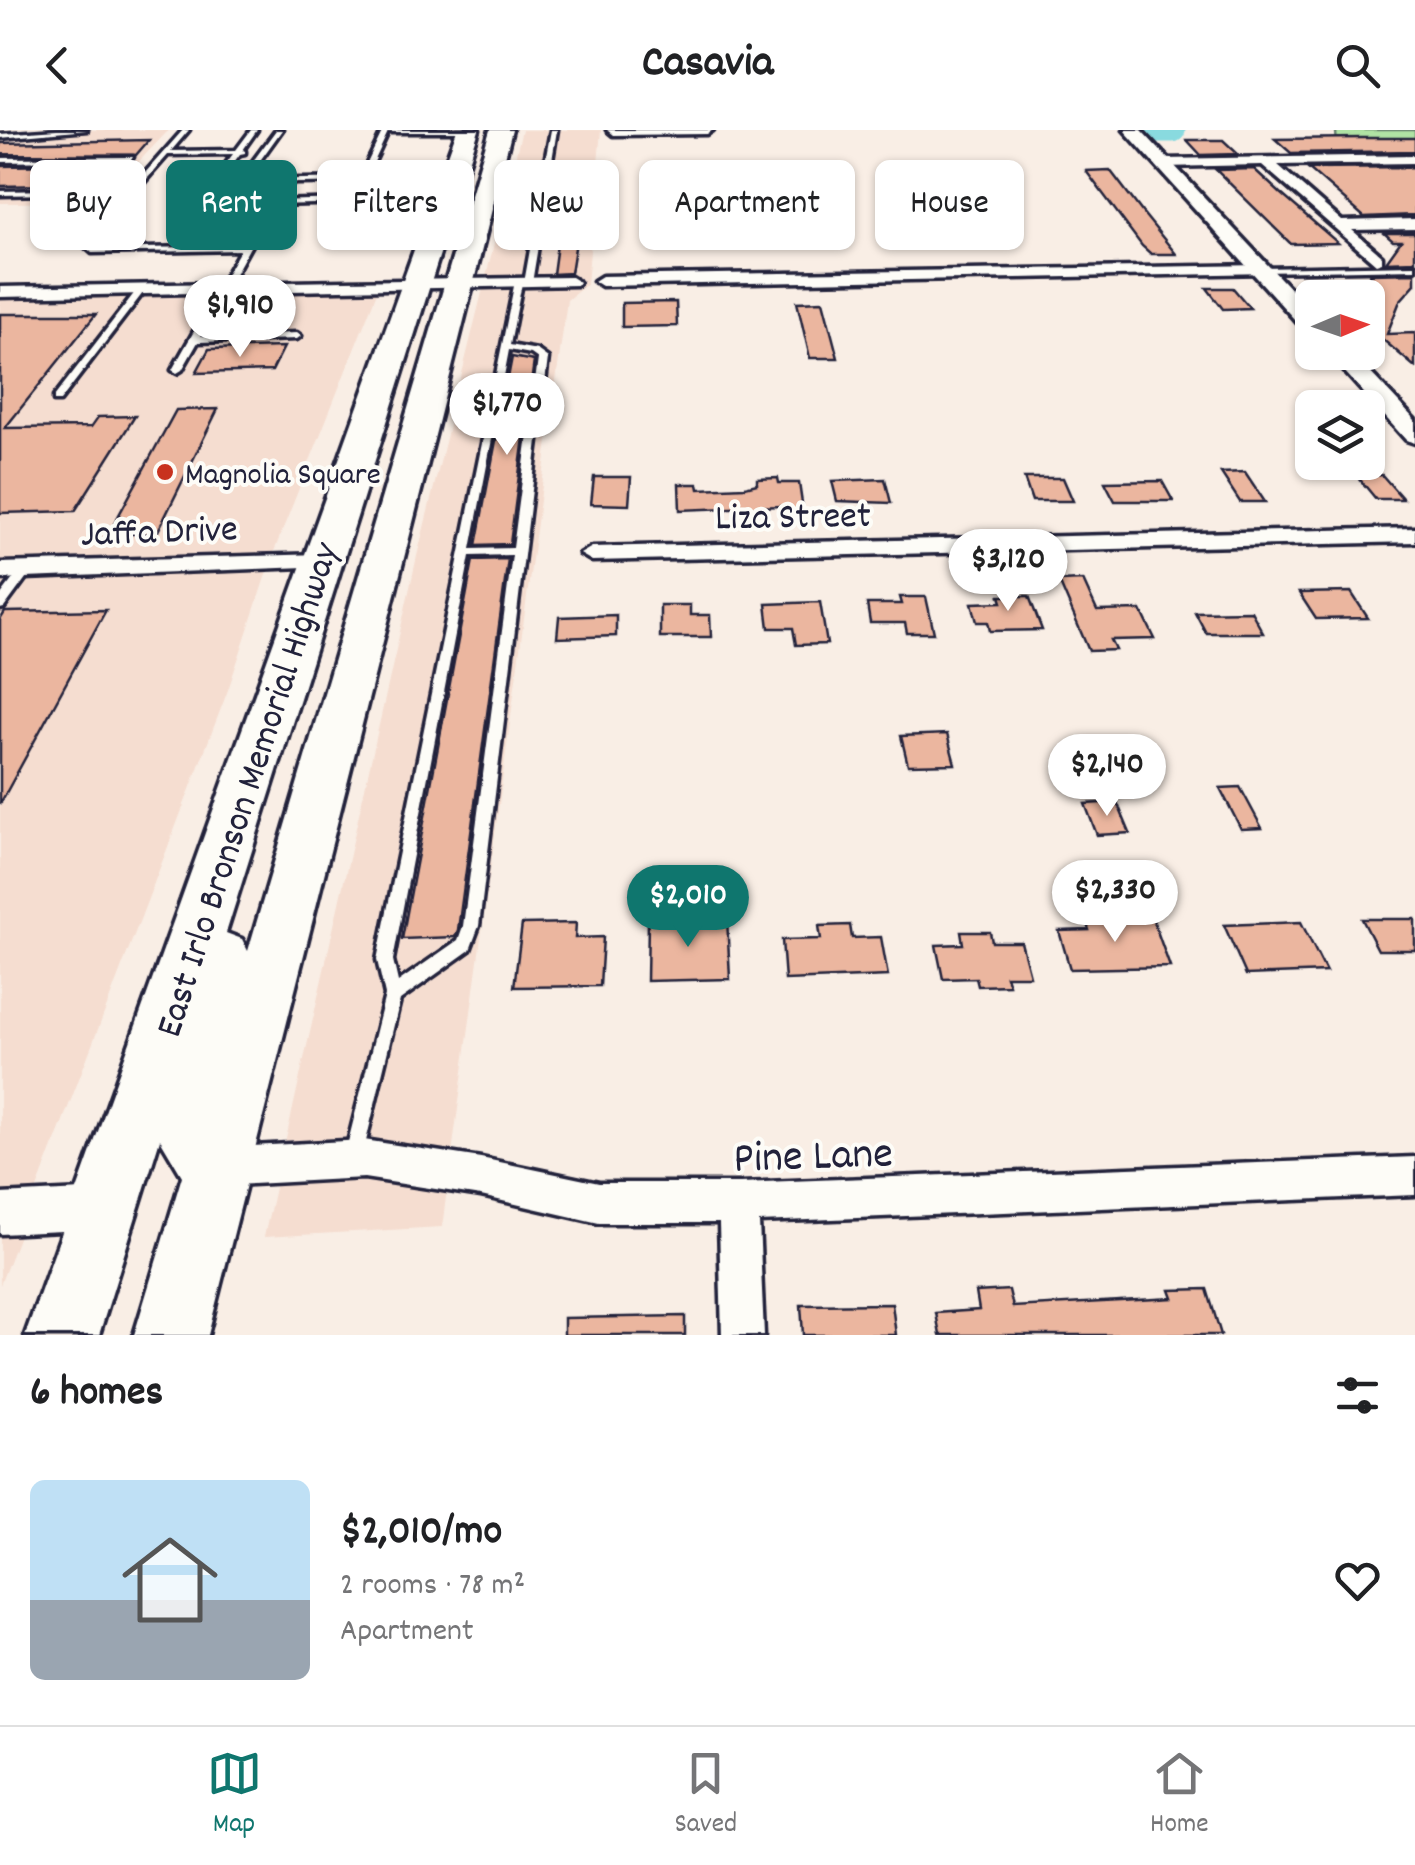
<!DOCTYPE html>
<meta charset="utf-8">
<style>
body{margin:0;font-family:Dekko,sans-serif;background:#f6f6f6;color:#202124;height:100vh;display:flex;flex-direction:column;font-size:38px;white-space:nowrap}
*{box-sizing:border-box;margin:0}
p{font-size:32px;color:#757577}
.icon{flex:none;width:55px;height:55px;fill:none;stroke:currentColor;stroke-width:2;stroke-linecap:round;stroke-linejoin:round}
.map{position:relative;height:1205px;overflow:hidden}
.details{display:flex;flex-direction:column;background:#fff;flex:1}
.details>*{flex:none}
.guide{position:absolute;left:30px;top:30px;width:1355px;height:90px;display:flex;gap:20px}
.needle{width:65px;rotate:88deg}
.buttons{position:absolute;left:1295px;top:150px;display:grid;gap:20px}
.buttons a{display:grid;place-items:center;width:90px;height:90px;border-radius:15px;background:#fff;box-shadow:0 2px 8px #0004;font-size:50px}
.price{position:absolute;translate:-50% -85px;padding:0 22px;border-radius:35px;background:#fff;color:#222;font-size:32px;line-height:65px;filter:drop-shadow(0 2px 5px #0008)}
.price::after{content:'';position:absolute;left:50%;top:60px;width:30px;height:22px;margin-left:-15px;background:inherit;clip-path:polygon(0 0,100% 0,50% 100%)}
.price.on{background:#0f766e;color:#fff}
ul{padding:0;list-style:none}
li{display:flex;align-items:center;gap:30px;height:250px;padding:0 30px}
li span{display:grid;place-items:center;flex:none;width:280px;height:200px;border-radius:15px;color:#555}
li>.icon{margin-inline-start:auto}
span .icon{width:120px;height:120px;fill:#fffc;stroke-width:1}
li b{font-size:42px}
h2{display:flex;justify-content:space-between;align-items:center;height:120px;padding:0 30px;font-size:42px}
.tag{padding:0 35px;border-radius:15px;background:#fff;box-shadow:0 2px 8px #0004;font-size:35px;line-height:90px}
.tag.on{background:#0f766e;color:#fff}
header{display:flex;justify-content:space-between;align-items:center;height:130px;padding:0 30px;background:#fff;font-size:45px;font-weight:800}
.tabs{display:flex;justify-content:space-around;align-items:center;height:140px;border-top:2px solid #e0e0e0;background:#fff;font-size:28px;color:#757577}
.tabs a{display:grid;justify-items:center;gap:5px}
.tabs .on{color:#0f766e}
.map>svg:first-child{display:block}
.built{fill:#f5ddd0}
.green{fill:#b0e3a4;stroke:#698270;stroke-width:2.5}
.lines{fill:none;stroke-linecap:round;stroke-linejoin:round}
.canal{stroke:#89dadf;stroke-width:25}
.building{fill:#ebb69f;stroke:#22223b;stroke-width:2.5}
.service-casing{stroke:#22223b;stroke-width:7}
.minor-casing{stroke:#22223b;stroke-width:7}
.tertiary-casing{stroke:#22223b;stroke-width:7}
.trunk-casing{stroke:#22223b;stroke-width:7}
.service{fill:#fdfcf7;fill-rule:evenodd}
.minor{fill:#fdfcf7;fill-rule:evenodd}
.tertiary{fill:#fdfcf7;fill-rule:evenodd}
.trunk{fill:#fdfcf7;fill-rule:evenodd}
.poi-dot{fill:#c8321e;stroke:#fdfcf7;stroke-width:4}
.labels{text-anchor:middle;stroke-width:8;stroke-linejoin:round;paint-order:stroke}
.far-poi-label{font-size:32px;fill:#22223b;stroke:#fdfcf7;text-anchor:start}
.street-label{font-size:38px;fill:#22223b;stroke:#fdfcf7}
.near-street-label{font-size:45px;fill:#22223b;stroke:#fdfcf7}
</style>
<header><svg class="icon" aria-label="back" viewBox="0 0 24 24"><path d="M15 5l-7 7 7 7"/></svg>Casavia<svg class="icon" aria-label="search" viewBox="0 0 24 24"><circle cx="10" cy="10" r="6"/><path d="M15 15l6 6"/></svg></header>
<div class="map">
<svg width="1415" height="1205" viewBox="0 0 1415 1205">
<rect width="100%" height="100%" fill="#f9eee5"/>
<filter id="ink" filterUnits="userSpaceOnUse"><feTurbulence type="fractalNoise" baseFrequency=".01" numOctaves="2"/><feDisplacementMap in="SourceGraphic" scale="20" xChannelSelector="R" yChannelSelector="G"/><feConvolveMatrix kernelMatrix="1 2 1 2 8 2 1 2 1" color-interpolation-filters="sRGB"/></filter>
<g filter="url(#ink)">
<g class="built">
<path d="M0 0H169L100 72 0 73Z"/>
<path d="M522 0H601L587 154 567 170 442 1097 264 1107 417 426Z"/>
<path d="M381 152 271 429 228 560 0 1155V163Z"/>
</g>
<path class="green" d="M1415 0V50L1361 34 1337 17 1336 1 1341 0Z"/>
<g class="lines">
<path class="canal" d="M1145 0H1173"/>
</g>
<g class="building">
<path d="M1362 8H1415V21L1291 23 1275 9Z"/>
<path d="M149 10 136 25 0 24V13Z"/>
<path d="M1187 10H1223L1238 24 1201 25Z"/>
<path d="M127 34 108 54 0 56V36Z"/>
<path d="M1415 37V85L1364 87 1308 38Z"/>
<path d="M1254 39 1280 63 1338 113 1291 114 1216 40Z"/>
<path d="M1110 40 1142 82 1176 124H1151L1142 116 1086 41Z"/>
<path d="M566 48H586L571 143 553 144Z"/>
<path d="M1384 103H1415V131L1386 132 1401 111H1393Z"/>
<path d="M1415 143V154L1400 171 1387 204 1415 203V237L1368 197V168H1355L1370 144Z"/>
<path d="M1207 158H1233L1250 178 1223 179Z"/>
<path d="M823 171 838 228H810L797 172Z"/>
<path d="M676 172 677 196 622 197V173Z"/>
<path d="M0 184H96L5 298 91 297 98 287 135 286 75 381 0 383Z"/>
<path d="M284 217 272 241 196 243 209 219Z"/>
<path d="M512 227 534 231 510 414 476 415Z"/>
<path d="M218 279 157 403 108 405 176 280Z"/>
<path d="M1245 342 1265 372H1240L1221 343Z"/>
<path d="M1382 345 1403 369H1376L1357 346Z"/>
<path d="M594 347H631L629 375 591 374Z"/>
<path d="M778 348 779 353H799L803 380 782 381 781 376 680 380 679 354H698L699 359 745 357 757 354V349Z"/>
<path d="M1024 348H1063L1073 371H1032Z"/>
<path d="M885 349 891 373 837 371 832 351Z"/>
<path d="M1162 351 1173 371H1115L1105 352Z"/>
<path d="M508 429 458 800 455 807 402 809 473 430Z"/>
<path d="M1083 450 1097 481 1141 480 1155 509 1111 510 1116 520 1089 521 1059 451Z"/>
<path d="M1351 462 1368 488 1316 489 1299 463Z"/>
<path d="M1000 466H1029L1042 500 990 501 988 492H977L972 473 1002 472Z"/>
<path d="M900 467H926L934 503H907L905 493H870L867 474H902Z"/>
<path d="M820 472 827 514 796 515 793 498H769L766 474Z"/>
<path d="M660 475H690V485H710L711 507H660Z"/>
<path d="M106 480 0 674V490L5 482Z"/>
<path d="M1251 481 1263 503H1206L1195 482Z"/>
<path d="M616 485V506L557 508 559 487Z"/>
<path d="M947 604 955 634 908 635 901 606Z"/>
<path d="M1240 657 1262 698 1241 699 1220 658Z"/>
<path d="M1117 672 1130 703 1097 705 1085 674Z"/>
<path d="M1152 787 1170 837 1070 839 1059 801 1089 800 1085 788Z"/>
<path d="M727 788 730 849 647 851 648 790Z"/>
<path d="M1362 789H1415V820H1378Z"/>
<path d="M1301 792 1326 842 1246 845 1224 795Z"/>
<path d="M576 793 575 808 603 807 600 856 514 857 522 794Z"/>
<path d="M850 795 852 808 881 807 888 846 785 850 782 810 821 809 819 796Z"/>
<path d="M961 802H990L992 812H1021L1030 846H1006L1009 855 978 856 976 848 943 849 936 815 963 814Z"/>
<path d="M1207 1159 1221 1205H940L936 1183 979 1180 976 1162 1009 1160 1013 1177 1173 1168 1170 1160Z"/>
<path d="M892 1174 896 1205H803L801 1175Z"/>
<path d="M685 1186V1205H564V1188Z"/>
</g>
<g class="lines">
<g class="service-casing">
<g id="service">
<path d="M57 0H87L0 8V4Z"/>
<path d="M183 0H189L171 21 236 20 251 0H257L243 20 245 21V23L240 24 197 82 224 79 221 74 276 0H282L246 50 360 48 383 0H470L467 2H388L355 73 230 76 238 90 257 104 201 206 297 203 301 206 297 209 198 212 182 240 177 243 172 240 240 120 92 123 82 114ZM233 24 187 85 191 87 227 83 232 93 249 105 243 116 94 119 90 114 168 25ZM358 52 349 69 230 72 243 54Z"/>
<path d="M551 0H557L532 153 528 155 524 153 543 46 488 47 485 45 488 43 543 42Z"/>
<path d="M133 27 131 30 0 32V28Z"/>
<path d="M107 59 104 63 0 65V61Z"/>
<path d="M1415 135V139L1262 142 1258 140 1262 138Z"/>
<path d="M515 151 522 153 510 215 537 220 548 228 479 796 470 820 400 870 362 1028 360 1035 353 1037 346 1035 344 1028 385 865 377 830ZM509 220 531 224 538 229 513 418 471 419ZM512 425 463 796 458 810 398 852 393 830 470 426Z"/>
<path d="M139 157 146 159 60 271H54V267Z"/>
<path d="M26 436 32 440 4 478 0 479V466L22 437Z"/>
</g>
</g>
<g class="minor-casing">
<g id="minor">
<path d="M607 0H713L707 4 613 5Z"/>
<path d="M1415 25V33L1278 35 1342 91 1415 89V99L1352 100 1382 126V132L1376 134 1262 35 1162 37 1155 33 1162 29Z"/>
<path d="M1262 135 1268 137V143L602 156 594 151 602 146Z"/>
<path d="M571 147 579 152 577 155 0 167V157Z"/>
<path d="M1415 398V412L592 431 580 424 592 417Z"/>
<path d="M321 424 333 431 329 436 0 449V433Z"/>
<path d="M364 1010 481 1028 599 1053H740L1415 1027V1065L759 1092 764 1205H722L719 1093H599L481 1066 364 1048 217 1056 204 1050 198 1037 204 1024 217 1018Z"/>
<path d="M104 1059 118 1065 124 1079 118 1093 104 1099 0 1104V1064Z"/>
</g>
</g>
<g class="tertiary-casing">
<g id="tertiary">
<path d="M1124 0H1141L1312 182V202L1304 200Z"/>
<path d="M1327 222H1351L1415 290V313L1406 310Z"/>
</g>
</g>
<g class="trunk-casing">
<path id="trunk" d="M457 0H479L226 803 242 809 248 821 490 0H512L208 1205H134L182 1046 160 1009 99 1205H25Z"/>
</g>
<use href="#service" class="service"/>
<use href="#minor" class="minor"/>
<use href="#tertiary" class="tertiary"/>
<use href="#trunk" class="trunk"/>
</g>
</g>
<circle class="poi-dot" cx="165" cy="342" r="10"/>
<g class="labels">
<g class="far-poi-label">
<text x="185" y="353">Magnolia Square</text>
</g>
<g class="street-label">
<text transform="translate(793 384) rotate(-1)" y="13">Liza Street</text>
<text transform="translate(159 399) rotate(-2)" y="13">Jaffa Drive</text>
<text transform="translate(245 659) rotate(-72)" y="13">East Irlo Bronson Memorial Highway</text>
</g>
<g class="near-street-label">
<text transform="translate(813 1022) rotate(-2)" y="16">Pine Lane</text>
</g>
</g>
</svg>
<div class="buttons">
<a><svg class="needle" viewBox="-14 -14 28 28"><path d="M0-13l5 13h-10z" fill="#e53935"/><path d="M0 13l5-13h-10z" fill="#757577"/></svg></a>
<a><svg class="icon" aria-label="layers" viewBox="0 0 24 24"><path d="M12 4l9 5-9 5-9-5zM3 14l9 5 9-5"/></svg></a>
</div>
<b class="price" style="left:240px;top:230px">$1,910</b>
<b class="price" style="left:507px;top:328px">$1,770</b>
<b class="price" style="left:1008px;top:484px">$3,120</b>
<b class="price" style="left:1107px;top:689px">$2,140</b>
<b class="price" style="left:1115px;top:815px">$2,330</b>
<b class="price on" style="left:688px;top:820px">$2,010</b>
<div class="guide">
<a class="tag">Buy</a>
<a class="tag on">Rent</a>
<a class="tag">Filters</a>
<a class="tag">New</a>
<a class="tag">Apartment</a>
<a class="tag">House</a>
</div>
</div>
<section class="details">
<h2>6 homes<svg class="icon" aria-label="filters" viewBox="0 0 24 24"><path d="M4 7h16M4 17h16"/><circle cx="9" cy="7" r="2"/><circle cx="15" cy="17" r="2"/></svg></h2>
<ul>
<li><span style="background:linear-gradient(#bfe0f5 60%,#9aa5b1 0)"><svg class="icon" aria-label="home" viewBox="0 0 24 24"><path d="M3 11l9-7 9 7M6 9v11h12V9"/></svg></span><div><b>$2,010/mo</b><p>2 rooms · 78 m²</p><p>Apartment</p></div><svg class="icon" aria-label="heart" viewBox="0 0 24 24"><path d="M12 20l-8-8c-3-5 5-10 8-4 3-6 11-1 8 4z"/></svg></li>
</ul>
</section>
<nav class="tabs">
<a class="on"><svg class="icon" aria-label="map" viewBox="0 0 24 24"><path d="M3 6l6-2 6 2 6-2v14l-6 2-6-2-6 2zM9 4v14M15 6v14"/></svg>Map</a>
<a><svg class="icon" aria-label="saved" viewBox="0 0 24 24"><path d="M7 4h10v16l-5-4-5 4z"/></svg>Saved</a>
<a><svg class="icon" aria-label="home" viewBox="0 0 24 24"><path d="M3 11l9-7 9 7M6 9v11h12V9"/></svg>Home</a>
</nav>
